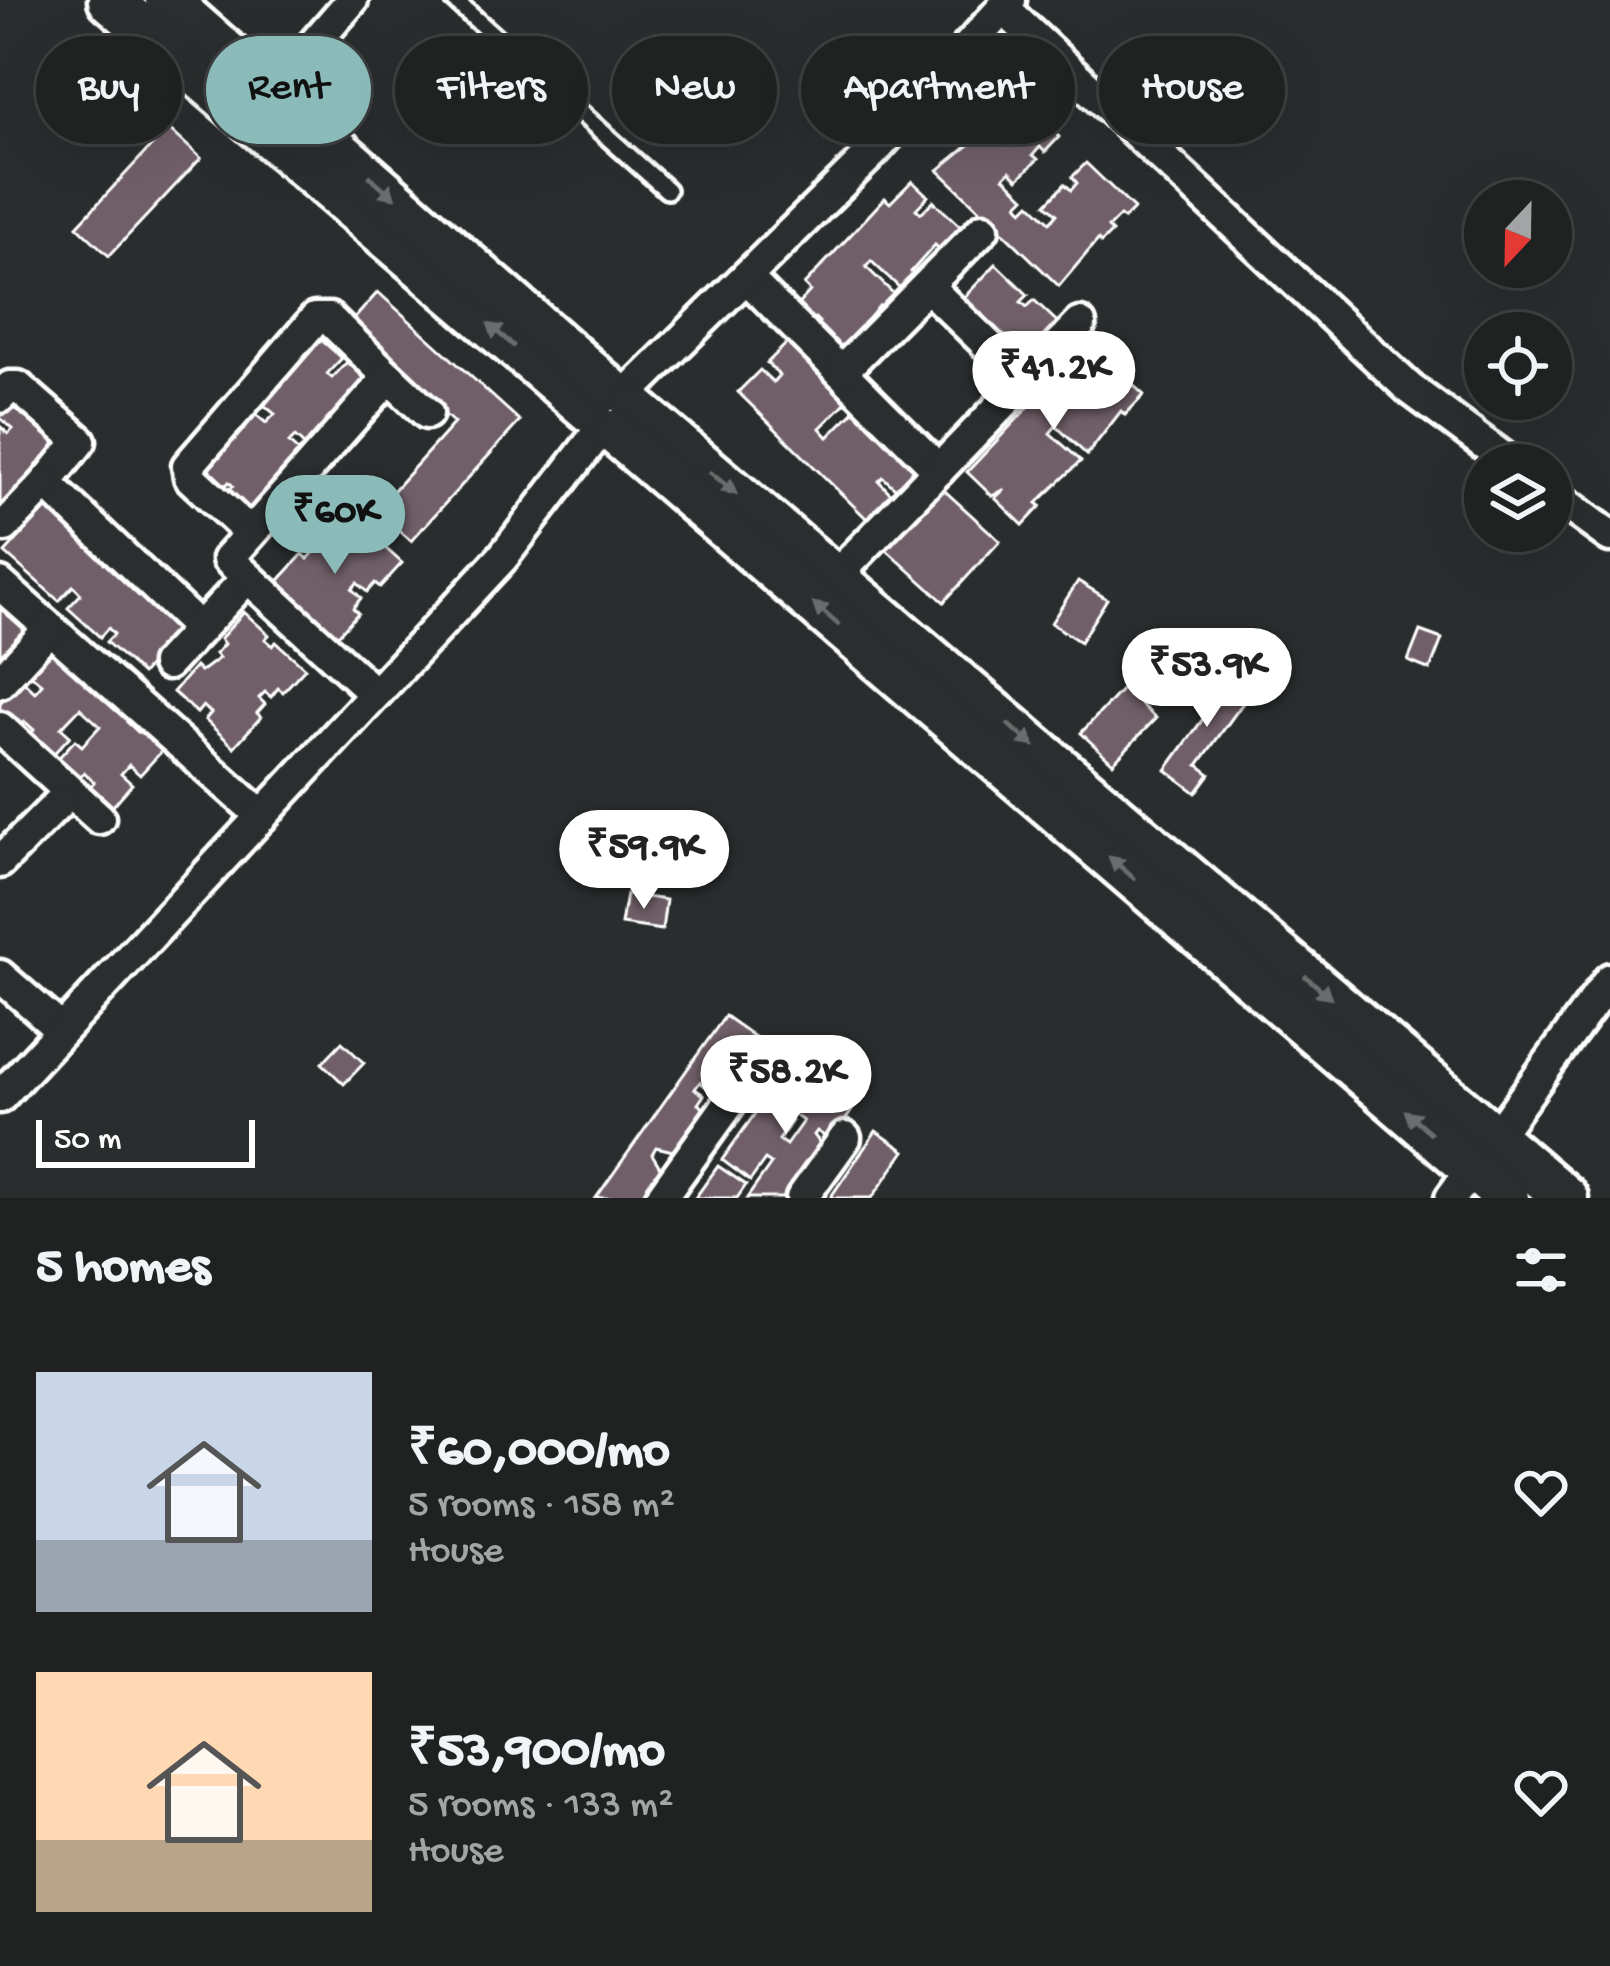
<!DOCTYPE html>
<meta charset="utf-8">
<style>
body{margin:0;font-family:"Gochi Hand",sans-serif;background:#2d2f2f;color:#f1f3f6;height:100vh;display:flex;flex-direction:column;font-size:45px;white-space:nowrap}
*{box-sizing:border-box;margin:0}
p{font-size:39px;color:#a2a4a5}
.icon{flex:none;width:66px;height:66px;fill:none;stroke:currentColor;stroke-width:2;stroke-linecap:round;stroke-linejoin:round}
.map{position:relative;height:1198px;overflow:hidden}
.panel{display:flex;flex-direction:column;background:#202222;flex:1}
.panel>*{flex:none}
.guide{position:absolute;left:36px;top:36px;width:1539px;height:108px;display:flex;gap:24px}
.needle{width:78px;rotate:202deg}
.controls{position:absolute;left:1464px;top:180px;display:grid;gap:24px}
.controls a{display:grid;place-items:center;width:108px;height:108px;border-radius:50%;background:#202222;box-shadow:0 12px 48px #0002,0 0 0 3px #3d3f40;font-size:60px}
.scale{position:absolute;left:36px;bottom:30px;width:219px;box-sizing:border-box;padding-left:12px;border:6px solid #fff;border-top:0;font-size:33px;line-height:42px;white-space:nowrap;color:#fff;-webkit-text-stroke:9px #2a2d2e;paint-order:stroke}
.price{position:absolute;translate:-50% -102px;padding:0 27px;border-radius:42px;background:#fff;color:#222;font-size:39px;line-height:78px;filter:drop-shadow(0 3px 6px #0008)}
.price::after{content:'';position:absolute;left:50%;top:72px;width:36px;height:27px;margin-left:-18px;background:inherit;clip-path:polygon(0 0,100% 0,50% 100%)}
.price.on{background:#8bbbb9;color:#111}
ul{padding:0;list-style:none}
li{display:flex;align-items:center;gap:36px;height:300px;padding:0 36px}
li span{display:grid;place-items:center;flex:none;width:336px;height:240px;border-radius:0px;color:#555}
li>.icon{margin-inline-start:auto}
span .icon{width:144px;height:144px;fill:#fffc;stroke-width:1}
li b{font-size:51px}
h2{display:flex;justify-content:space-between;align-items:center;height:144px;padding:0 36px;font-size:51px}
.chip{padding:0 42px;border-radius:54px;background:#202222;box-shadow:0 12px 48px #0002,0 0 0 3px #3d3f40;font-size:42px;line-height:108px}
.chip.on{background:#8bbbb9;color:#111}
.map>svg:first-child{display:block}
.building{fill:#705f68;stroke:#fff;stroke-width:3}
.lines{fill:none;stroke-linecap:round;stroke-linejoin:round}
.lane-casing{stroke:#fff;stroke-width:24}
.street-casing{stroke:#fff;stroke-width:39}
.secondary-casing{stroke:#fff;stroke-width:51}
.lane{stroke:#2a2d2e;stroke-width:15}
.street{stroke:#2a2d2e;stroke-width:30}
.secondary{stroke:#2a2d2e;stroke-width:42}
.oneway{fill:#6a6c6d}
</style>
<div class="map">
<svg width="1610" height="1198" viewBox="0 0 1610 1198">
<rect width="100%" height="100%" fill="#2a2d2e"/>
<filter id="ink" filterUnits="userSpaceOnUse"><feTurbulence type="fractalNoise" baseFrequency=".00833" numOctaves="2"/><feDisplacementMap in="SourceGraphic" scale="24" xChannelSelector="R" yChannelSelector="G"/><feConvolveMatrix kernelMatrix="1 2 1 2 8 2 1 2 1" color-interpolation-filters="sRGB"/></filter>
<g filter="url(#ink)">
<g class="building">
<path d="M1013 93 1059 137 1045 152 1040 147 1033 155 1038 159 1018 179 1010 171 1004 177 1025 197 1018 204 1023 210 1030 203 1050 222 1057 214 1046 204 1065 184 1071 190 1077 183 1072 177 1086 163 1134 209 1124 219 1120 216 1108 228 1112 232 1101 243 1098 240 1059 286 938 170 979 137 975 132 988 119 992 123 1003 113 998 108Z"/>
<path d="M168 128 201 158 109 256 77 226Z"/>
<path d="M912 181 928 196 916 209 921 213 933 201 961 227 940 250 935 245 911 272 915 276 902 290 871 261 866 267 896 296 883 310 879 306 840 356 812 329 819 322 815 318 808 325 792 311 810 291 804 285 885 198 890 203Z"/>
<path d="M996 264 1028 295 1021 302 1027 307 1034 300 1069 333 1027 377 954 308Z"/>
<path d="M378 292 520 421 411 541 376 510 454 423 347 327Z"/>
<path d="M318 337 342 358 327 374 332 378 347 362 374 386 314 454 295 437 289 443 308 460 251 524 222 498 233 486 229 482 218 494 195 475 252 411 266 423 275 414 260 402Z"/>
<path d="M787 343 847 401 820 428 828 437 855 410 916 470 897 490 883 477 879 481 892 495 867 519 738 392 760 370 773 382 779 375 767 363Z"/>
<path d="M1089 343 1112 364 1098 378 1104 382 1116 369 1144 395 1125 415 1121 411 1087 455 1056 426 1050 433 1081 461 1037 503 1041 506 1023 525 995 498 1005 489 992 496 967 472Z"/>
<path d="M12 392 74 447 51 466 42 458 37 465 48 475 20 501 12 494 5 502 13 510 0 529V426L8 434 13 429 0 418V405Z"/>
<path d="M935 482 1000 541 944 602 879 543Z"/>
<path d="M51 502 144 585 137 593 145 600 152 592 187 623 142 674 106 642 114 634 108 628 100 637 68 608 81 594 73 586 59 601 5 553Z"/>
<path d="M343 510 365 530 361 535 370 543 374 538 402 563 380 587 375 583 367 592 357 583 352 589 361 598 353 608 358 613 330 644 270 590 303 554 308 559 315 551 310 546Z"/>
<path d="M1078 581 1107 599 1080 642 1051 623Z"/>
<path d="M18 604 42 625 9 660 0 654V608L8 615Z"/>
<path d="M244 612 269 635 265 639 273 646 276 642 305 668 283 692 278 688 271 697 265 692 259 698 265 704 257 713 261 717 234 747 205 720 211 713 203 706 197 713 173 692 195 667 200 672 219 658 215 654 224 644 220 639Z"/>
<path d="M1420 631 1442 639 1430 670 1408 661Z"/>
<path d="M57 640 81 661 71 670 83 680 92 670 137 711 127 722 138 732 147 721 171 741 140 775 129 765 121 774 132 784 106 814 83 794 94 782 84 772 73 785 51 766 75 740 82 746 100 726 80 708 61 728 70 736 46 762 24 742 34 730 25 722 15 734 0 720V703L21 679 35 692 42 684 28 672Z"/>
<path d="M1209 669 1248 696 1198 765 1210 774 1196 793 1166 770 1216 701 1196 687Z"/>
<path d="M1139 671 1156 687 1140 704 1156 718 1113 763 1081 733Z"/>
<path d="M626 894 666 900 662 930 621 924Z"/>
<path d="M725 1016 755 1037 719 1087 713 1083 709 1089 700 1082 695 1089 704 1095 698 1104 704 1108 673 1151 656 1147 652 1154 661 1169 640 1198H596Z"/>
<path d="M342 1042 364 1063 344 1084 322 1063Z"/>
<path d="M790 1065 817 1084 801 1107 807 1111 824 1089 853 1109 831 1141 817 1131 814 1135 825 1150 791 1198H747L771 1164 765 1160 750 1181 722 1160 764 1101 792 1121 779 1140 786 1145 803 1121 768 1096Z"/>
<path d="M876 1131 905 1151 872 1198H830Z"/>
<path d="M718 1166 746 1185 737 1198H695Z"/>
</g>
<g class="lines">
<g class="lane-casing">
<path id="lane" d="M454 0 667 190"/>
</g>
<g class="street-casing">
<g id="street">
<path d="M1003 8 1409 388 1513 465"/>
<path d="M273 91 352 0"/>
<path d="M746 277 939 470"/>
<path d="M927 286 1025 381"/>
<path d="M841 372 983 229"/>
<path d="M627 394 876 149 1010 0"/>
<path d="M0 397 10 387H18L80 441 46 483 200 629"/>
<path d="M1551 493 1610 536"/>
<path d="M5 526 46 483"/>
<path d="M250 533 190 477 188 466 315 319H329L389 377"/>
<path d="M835 577 1080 324"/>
<path d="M0 584 262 816"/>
<path d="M167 664 247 578"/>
<path d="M0 682 50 628"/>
<path d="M375 694 228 559 389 377 427 413"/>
<path d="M0 728 99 818"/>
<path d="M0 862 62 800"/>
<path d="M0 976 62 1030"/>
<path d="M0 1097 502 558 601 429"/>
<path d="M661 1198 743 1084"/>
<path d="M802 1198 845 1138"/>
<path d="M1451 1198 1610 979"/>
</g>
</g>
<g class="secondary-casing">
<g id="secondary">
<path d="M110 0 590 411"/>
<path d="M167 0 610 389"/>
<path d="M634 407 1566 1198"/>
<path d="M614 432 1507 1198"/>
</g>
</g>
<use href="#lane" class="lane"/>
<use href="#street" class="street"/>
<use href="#secondary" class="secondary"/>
</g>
<defs><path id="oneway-solid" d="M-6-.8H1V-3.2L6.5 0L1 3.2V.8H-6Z" transform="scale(3)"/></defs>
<g class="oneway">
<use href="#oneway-solid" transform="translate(382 187) rotate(41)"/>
<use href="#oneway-solid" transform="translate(501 335) rotate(-139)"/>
<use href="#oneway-solid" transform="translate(723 483) rotate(40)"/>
<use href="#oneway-solid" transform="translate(826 614) rotate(-139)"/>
<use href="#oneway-solid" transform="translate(1021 735) rotate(40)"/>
<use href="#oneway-solid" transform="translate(1122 868) rotate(-139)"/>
<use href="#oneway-solid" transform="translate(1318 987) rotate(40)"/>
<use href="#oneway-solid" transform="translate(1418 1122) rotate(-139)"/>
</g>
</g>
</svg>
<div class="controls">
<a><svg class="needle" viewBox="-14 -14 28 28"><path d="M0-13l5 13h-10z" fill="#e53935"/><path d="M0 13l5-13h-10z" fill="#a2a4a5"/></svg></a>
<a><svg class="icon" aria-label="locate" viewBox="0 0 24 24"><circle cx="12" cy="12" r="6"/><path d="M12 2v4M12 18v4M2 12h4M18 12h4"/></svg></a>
<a><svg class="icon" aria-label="layers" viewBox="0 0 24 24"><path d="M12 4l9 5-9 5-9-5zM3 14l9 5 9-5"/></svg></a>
</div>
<div class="scale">50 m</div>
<b class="price" style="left:1054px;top:433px">₹41.2K</b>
<b class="price on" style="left:335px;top:577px">₹60K</b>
<b class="price" style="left:1207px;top:730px">₹53.9K</b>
<b class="price" style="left:644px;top:912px">₹59.9K</b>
<b class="price" style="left:786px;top:1137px">₹58.2K</b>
<div class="guide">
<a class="chip">Buy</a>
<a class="chip on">Rent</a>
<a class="chip">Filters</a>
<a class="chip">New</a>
<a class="chip">Apartment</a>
<a class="chip">House</a>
</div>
</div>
<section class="panel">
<h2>5 homes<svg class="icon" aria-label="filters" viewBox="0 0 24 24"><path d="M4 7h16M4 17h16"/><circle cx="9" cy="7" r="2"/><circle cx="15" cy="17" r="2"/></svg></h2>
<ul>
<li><span style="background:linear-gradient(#c9d6e8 70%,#9aa5b1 0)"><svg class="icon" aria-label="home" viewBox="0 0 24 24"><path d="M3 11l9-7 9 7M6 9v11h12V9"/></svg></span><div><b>₹60,000/mo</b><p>5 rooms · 158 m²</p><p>House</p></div><svg class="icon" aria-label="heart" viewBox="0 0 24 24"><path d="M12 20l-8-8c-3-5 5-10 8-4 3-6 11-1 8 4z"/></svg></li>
<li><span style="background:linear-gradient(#ffd9b3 70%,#b9a48a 0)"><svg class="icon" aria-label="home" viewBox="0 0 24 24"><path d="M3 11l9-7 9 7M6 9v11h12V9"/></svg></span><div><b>₹53,900/mo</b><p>5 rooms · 133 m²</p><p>House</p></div><svg class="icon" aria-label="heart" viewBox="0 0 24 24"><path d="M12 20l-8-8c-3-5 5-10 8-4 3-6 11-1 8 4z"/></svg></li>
</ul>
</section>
